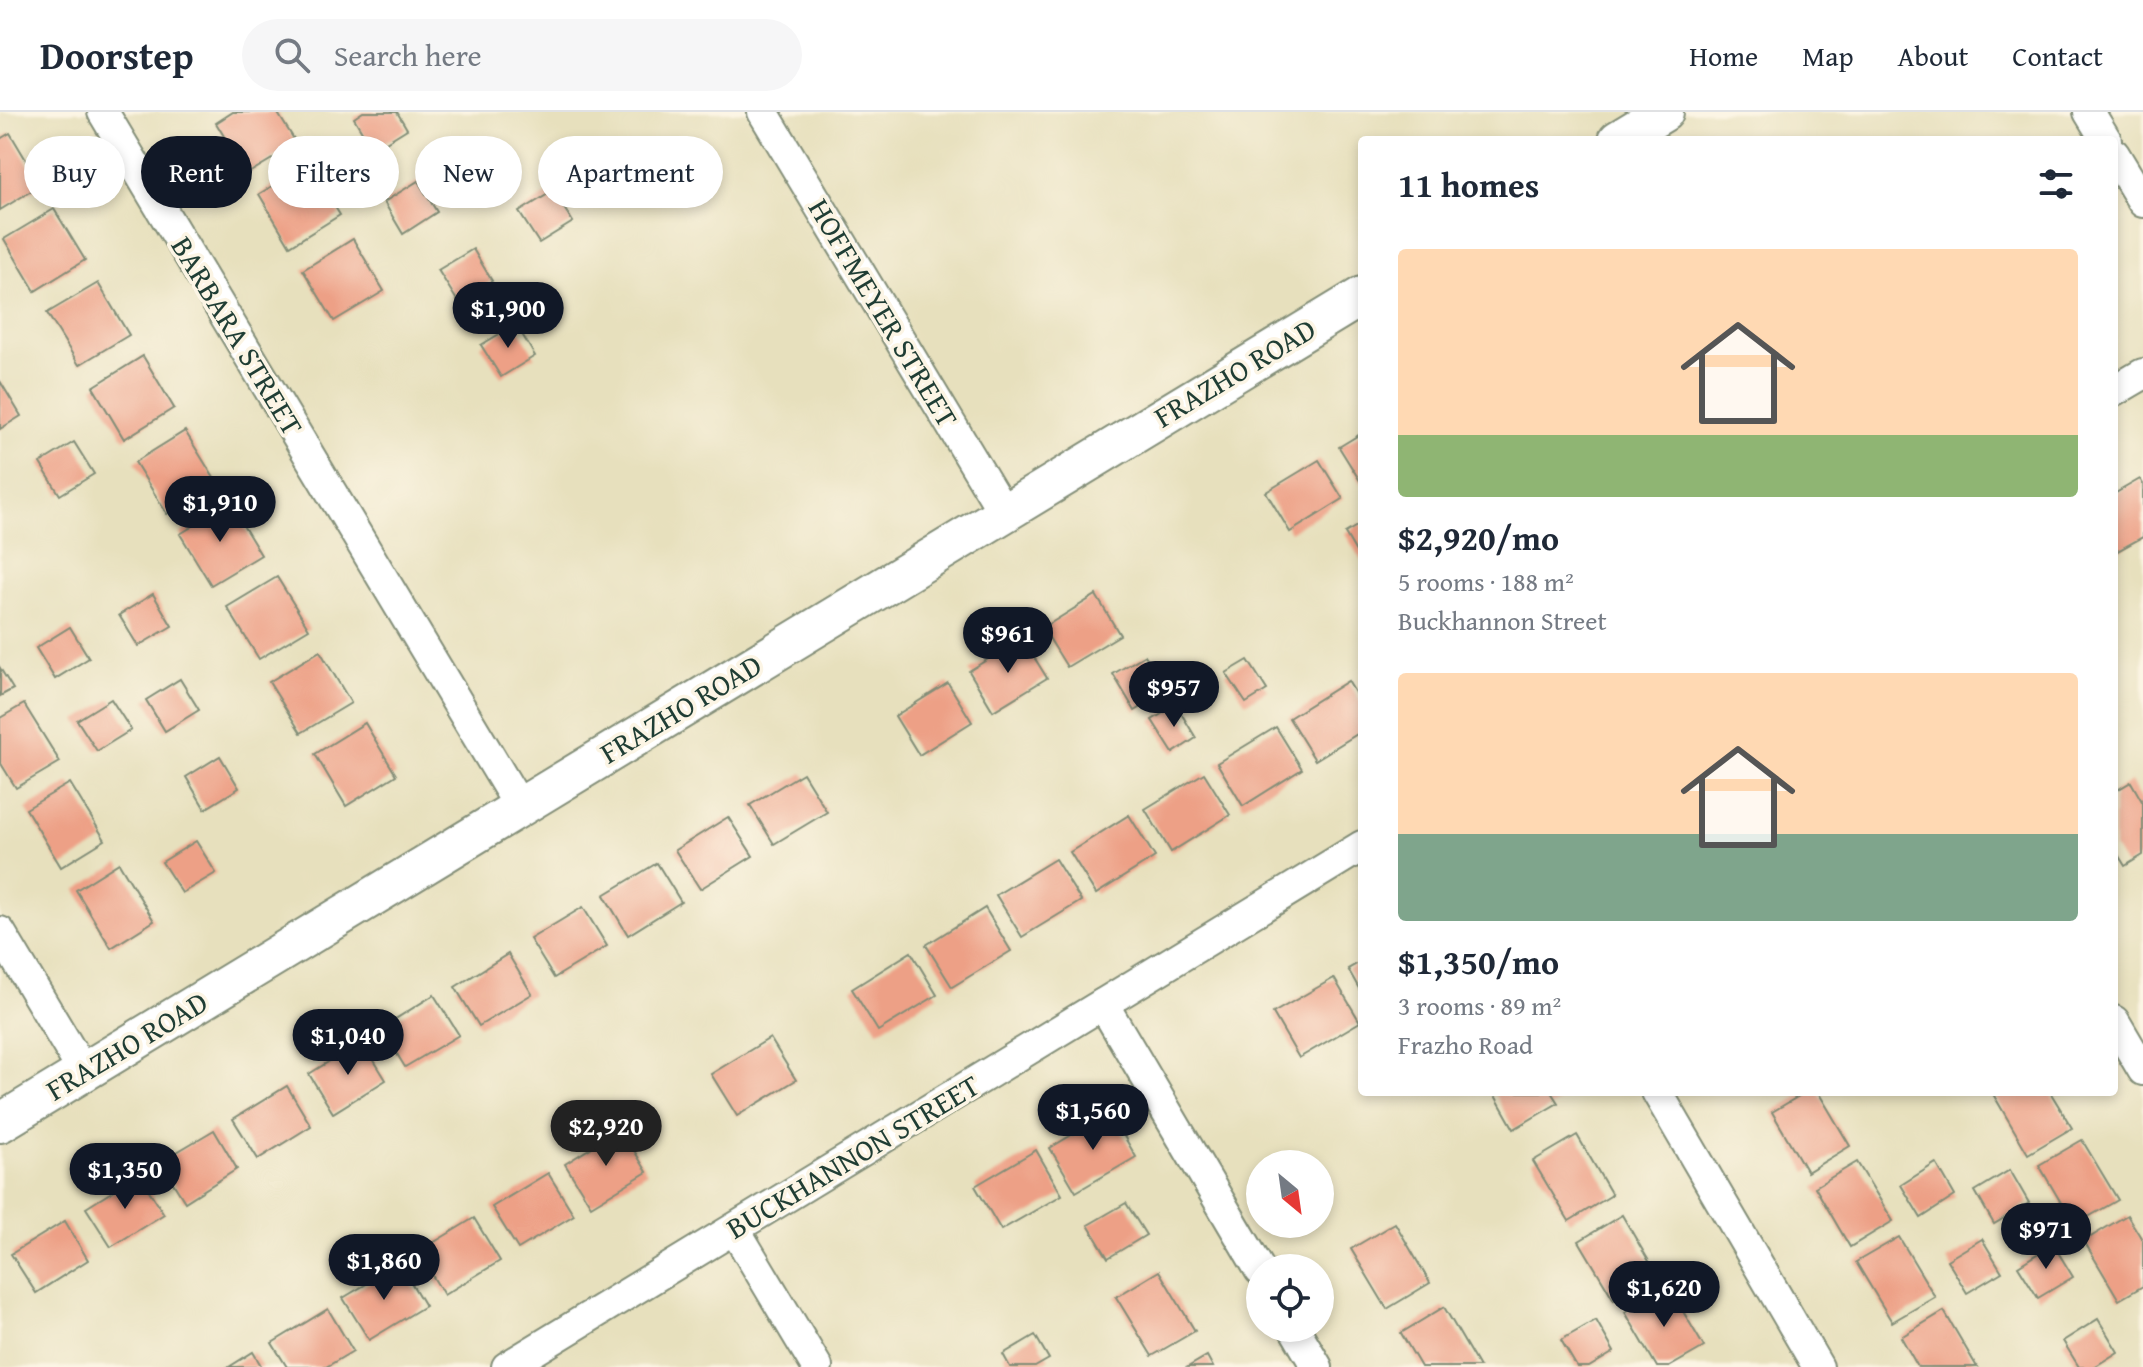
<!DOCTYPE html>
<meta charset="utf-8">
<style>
body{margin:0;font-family:"Gentium Book Plus",serif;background:#f6f6f7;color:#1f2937;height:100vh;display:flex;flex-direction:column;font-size:30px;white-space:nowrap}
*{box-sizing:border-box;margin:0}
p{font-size:26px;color:#747a83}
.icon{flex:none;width:44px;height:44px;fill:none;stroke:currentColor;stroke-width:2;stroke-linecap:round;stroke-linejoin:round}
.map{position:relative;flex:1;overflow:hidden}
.drawer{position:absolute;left:1358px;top:24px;width:760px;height:960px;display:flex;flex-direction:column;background:#fff;border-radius:8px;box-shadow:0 4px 12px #0003}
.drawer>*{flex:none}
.hud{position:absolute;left:24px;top:24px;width:760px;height:72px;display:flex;gap:16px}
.needle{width:52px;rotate:151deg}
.fabs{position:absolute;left:1246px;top:1038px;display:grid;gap:16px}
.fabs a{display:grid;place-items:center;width:88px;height:88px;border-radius:50%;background:#fff;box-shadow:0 4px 12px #0003;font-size:40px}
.price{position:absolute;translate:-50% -68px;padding:0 18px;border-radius:28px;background:#111827;color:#fff;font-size:26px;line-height:52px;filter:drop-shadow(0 2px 4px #0008)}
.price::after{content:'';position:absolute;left:50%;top:48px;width:24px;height:18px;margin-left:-12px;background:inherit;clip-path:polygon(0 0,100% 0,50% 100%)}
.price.selected{background:#222;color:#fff}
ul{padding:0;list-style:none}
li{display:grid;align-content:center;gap:16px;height:424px;padding:0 40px}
li span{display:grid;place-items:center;height:248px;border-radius:8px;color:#555}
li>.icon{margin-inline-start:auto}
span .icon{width:144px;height:144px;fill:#fffc;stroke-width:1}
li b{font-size:34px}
h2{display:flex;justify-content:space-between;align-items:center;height:96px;padding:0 40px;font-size:34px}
.tag{padding:0 28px;border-radius:36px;background:#fff;box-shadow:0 4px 12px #0003;font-size:28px;line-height:72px}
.tag.selected{background:#111827;color:#fff}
header{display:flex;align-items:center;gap:48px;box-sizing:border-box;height:112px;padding:0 40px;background:#fff;border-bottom:2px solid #e0e1e3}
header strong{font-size:38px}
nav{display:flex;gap:44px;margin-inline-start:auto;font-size:28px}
.search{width:560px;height:72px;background:#f6f6f7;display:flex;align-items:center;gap:20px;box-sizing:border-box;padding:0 28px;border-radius:44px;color:#747a83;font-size:30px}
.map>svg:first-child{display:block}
.building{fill:#eda086}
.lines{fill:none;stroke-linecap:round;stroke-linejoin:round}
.minor-casing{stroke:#838e78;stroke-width:34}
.tertiary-casing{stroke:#838e78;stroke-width:42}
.minor{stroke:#fff;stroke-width:30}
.tertiary{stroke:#fff;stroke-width:38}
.labels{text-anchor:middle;stroke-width:7;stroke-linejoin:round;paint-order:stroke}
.street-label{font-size:30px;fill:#1f3d34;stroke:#fcf5e5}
</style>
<header>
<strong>Doorstep</strong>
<div class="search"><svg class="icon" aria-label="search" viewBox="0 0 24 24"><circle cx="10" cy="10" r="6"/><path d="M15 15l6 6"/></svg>Search here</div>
<nav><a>Home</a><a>Map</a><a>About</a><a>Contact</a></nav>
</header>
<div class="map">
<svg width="2143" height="1255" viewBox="0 0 2143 1255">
<rect width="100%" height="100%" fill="#fcf5e5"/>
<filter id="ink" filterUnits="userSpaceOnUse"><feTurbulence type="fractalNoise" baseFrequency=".0125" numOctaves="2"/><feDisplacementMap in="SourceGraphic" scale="16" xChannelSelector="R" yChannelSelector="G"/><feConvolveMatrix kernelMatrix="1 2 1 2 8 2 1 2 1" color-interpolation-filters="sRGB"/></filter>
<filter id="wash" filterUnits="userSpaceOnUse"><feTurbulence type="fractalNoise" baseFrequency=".006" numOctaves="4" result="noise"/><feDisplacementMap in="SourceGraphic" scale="32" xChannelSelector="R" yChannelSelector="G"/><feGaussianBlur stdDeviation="1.8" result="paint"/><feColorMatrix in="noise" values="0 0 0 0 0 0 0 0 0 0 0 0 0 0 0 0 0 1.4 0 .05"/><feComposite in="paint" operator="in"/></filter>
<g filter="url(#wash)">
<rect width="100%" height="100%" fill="#e7e0bd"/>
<g id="blocks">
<g class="building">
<path d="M233 0H277L297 32 247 62 216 11Z"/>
<path d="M363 0H397L407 17 373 38 354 6Z"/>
<path d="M10 21 41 73 0 98V27Z"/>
<path d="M308 52 340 103 290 134 259 82Z"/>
<path d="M418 69 437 100 403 122 384 90Z"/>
<path d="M553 79 573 110 539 131 519 100Z"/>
<path d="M54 97 85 148 35 179 4 127Z"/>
<path d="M353 127 384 179 334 209 303 158Z"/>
<path d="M473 137 492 169 458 190 438 158Z"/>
<path d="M98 171 129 223 79 253 47 201Z"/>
<path d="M516 212 535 244 501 265 481 233Z"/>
<path d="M143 244 174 296 124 327 93 275Z"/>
<path d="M0 269 21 304 0 317Z"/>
<path d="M185 319 217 371 167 402 135 350Z"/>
<path d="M1362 321V372L1339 335Z"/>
<path d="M74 330 94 362 60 383 40 351Z"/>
<path d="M1319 348 1343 387 1290 420 1266 380Z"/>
<path d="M2140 367 2143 372V425L2114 441V382Z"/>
<path d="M230 392 261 443 211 473 180 422Z"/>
<path d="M1362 411V450L1345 421Z"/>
<path d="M277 465 309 517 259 547 227 495Z"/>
<path d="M153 482 172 514 138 534 119 503Z"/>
<path d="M1096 483 1120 523 1067 555 1043 516Z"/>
<path d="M70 515 89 546 55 567 36 536Z"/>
<path d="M1022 526 1047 566 993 599 969 559Z"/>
<path d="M320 539 351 591 301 621 269 570Z"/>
<path d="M1145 543 1167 580 1135 599 1113 562Z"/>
<path d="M1248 548 1267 578 1246 591 1226 561Z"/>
<path d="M0 556 13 577 0 584Z"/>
<path d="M180 567 199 598 165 619 146 588Z"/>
<path d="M1348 569 1362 592V619L1315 648 1289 606Z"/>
<path d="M948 571 972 610 919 643 895 604Z"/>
<path d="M111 587 131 618 97 639 77 608Z"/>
<path d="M24 592 60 650 16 676 0 650V606Z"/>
<path d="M1176 593 1196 626 1173 641 1152 608Z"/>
<path d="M365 611 396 663 346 694 315 642Z"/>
<path d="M1276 615 1302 657 1243 694 1217 651Z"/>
<path d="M220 644 239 676 205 697 186 665Z"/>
<path d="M803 661 827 700 774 732 750 693Z"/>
<path d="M1204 661 1230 703 1171 740 1145 697Z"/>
<path d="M2131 670 2143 691V743L2125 754 2114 736V680Z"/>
<path d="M70 671 105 728 61 755 26 697Z"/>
<path d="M1129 703 1155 745 1096 782 1070 740Z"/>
<path d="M728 705 753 744 700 777 675 738Z"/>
<path d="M196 729 216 761 182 781 162 750Z"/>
<path d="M1055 747 1081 789 1022 825 996 783Z"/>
<path d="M119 751 154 809 111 836 76 778Z"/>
<path d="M657 751 681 790 628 823 604 783Z"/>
<path d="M583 795 607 834 554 866 530 827Z"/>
<path d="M985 796 1011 839 952 875 926 833Z"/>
<path d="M911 840 937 883 878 919 852 877Z"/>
<path d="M508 842 532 882 479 914 455 875Z"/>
<path d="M1362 849V882L1348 857Z"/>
<path d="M1334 866 1360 910 1299 946 1273 901Z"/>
<path d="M434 883 459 923 405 955 381 916Z"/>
<path d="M770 926 796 968 737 1004 711 962Z"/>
<path d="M362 929 386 968 333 1001 309 962Z"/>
<path d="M287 974 311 1014 258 1047 233 1007Z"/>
<path d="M1493 980H1551L1558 991 1514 1017Z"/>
<path d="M1806 980H1818L1850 1034 1807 1060 1772 1000Z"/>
<path d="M1996 980H2050L2072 1016 2028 1042 1993 982Z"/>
<path d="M1110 1000 1136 1045 1076 1080 1050 1036Z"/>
<path d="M621 1017 647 1060 591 1094 565 1052Z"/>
<path d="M214 1018 237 1057 185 1090 160 1050Z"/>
<path d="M1577 1023 1612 1083 1569 1109 1533 1049Z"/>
<path d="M2082 1028 2118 1088 2074 1113 2039 1053Z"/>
<path d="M1036 1038 1062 1083 1001 1118 975 1074Z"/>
<path d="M1857 1050 1893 1109 1850 1135 1815 1075Z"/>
<path d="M1936 1051 1955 1084 1921 1106 1901 1073Z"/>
<path d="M2010 1058 2029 1091 1994 1112 1975 1079Z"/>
<path d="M548 1061 574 1103 518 1137 492 1095Z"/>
<path d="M139 1063 164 1102 111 1135 86 1096Z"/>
<path d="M1126 1091 1146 1123 1108 1146 1088 1113Z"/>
<path d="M1622 1103 1657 1163 1614 1188 1579 1129Z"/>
<path d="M2127 1103 2143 1129V1174L2119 1188 2084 1129Z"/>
<path d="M474 1106 500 1149 444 1183 418 1140Z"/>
<path d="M65 1109 88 1148 36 1181 11 1142Z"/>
<path d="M1395 1111 1430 1171 1387 1197 1351 1137Z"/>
<path d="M1899 1125 1935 1185 1892 1210 1856 1150Z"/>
<path d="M1982 1127 2002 1160 1967 1181 1947 1148Z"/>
<path d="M2053 1132 2073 1165 2038 1186 2018 1154Z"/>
<path d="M400 1152 425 1194 369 1228 343 1186Z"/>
<path d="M1159 1159 1195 1219 1152 1244 1116 1185Z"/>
<path d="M1668 1174 1704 1235 1669 1255H1657L1625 1200Z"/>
<path d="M1444 1195 1479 1255H1421L1401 1221Z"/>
<path d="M328 1197 353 1239 326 1255H287L272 1231Z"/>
<path d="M1944 1199 1977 1255H1918L1901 1225Z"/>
<path d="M2098 1207 2118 1240 2094 1255H2079L2063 1229Z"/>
<path d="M1596 1208 1614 1240 1589 1255H1577L1561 1228Z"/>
<path d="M1035 1223 1049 1247 1035 1255H1010L1003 1242Z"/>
<path d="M253 1240 262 1255H229Z"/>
<path d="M1207 1244 1213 1255H1188Z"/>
</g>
</g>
</g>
<g filter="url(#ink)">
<use href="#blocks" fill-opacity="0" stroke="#838e78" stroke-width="2"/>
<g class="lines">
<g class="minor-casing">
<g id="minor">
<path d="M103 0 520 695"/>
<path d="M763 0 1004 401"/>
<path d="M2089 0 2106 28"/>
<path d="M2114 42 2143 90"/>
<path d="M2114 279 2143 262"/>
<path d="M0 820 84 961"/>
<path d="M1103 892 1260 1158"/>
<path d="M2114 909 2143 958"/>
<path d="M1657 980 1818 1255"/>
<path d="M735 1118 817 1255"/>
<path d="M1294 1216 1317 1255"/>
<path d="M507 1255 1362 734"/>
</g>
</g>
<g class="tertiary-casing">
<g id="tertiary">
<path d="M1618 28 1664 0"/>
<path d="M0 1011 1362 184"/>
</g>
</g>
<use href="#minor" class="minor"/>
<use href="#tertiary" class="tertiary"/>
</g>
</g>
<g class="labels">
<g class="street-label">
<text transform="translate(883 201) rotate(59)" y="10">HOFFMEYER STREET</text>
<text transform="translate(237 224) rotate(59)" y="10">BARBARA STREET</text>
<text transform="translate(1235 261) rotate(-31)" y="10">FRAZHO ROAD</text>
<text transform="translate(681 597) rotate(-31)" y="10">FRAZHO ROAD</text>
<text transform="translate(127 934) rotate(-31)" y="10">FRAZHO ROAD</text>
<text transform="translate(853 1045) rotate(-31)" y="10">BUCKHANNON STREET</text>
</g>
</g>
</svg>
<div class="fabs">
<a><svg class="needle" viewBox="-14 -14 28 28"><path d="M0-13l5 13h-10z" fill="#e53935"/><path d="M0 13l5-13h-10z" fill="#747a83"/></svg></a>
<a><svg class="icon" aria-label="locate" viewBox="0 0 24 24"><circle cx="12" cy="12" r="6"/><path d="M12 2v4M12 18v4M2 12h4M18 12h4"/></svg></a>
</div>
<b class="price" style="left:508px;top:238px">$1,900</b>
<b class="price" style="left:220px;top:432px">$1,910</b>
<b class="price" style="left:1008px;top:563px">$961</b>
<b class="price" style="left:1174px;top:617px">$957</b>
<b class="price" style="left:348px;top:965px">$1,040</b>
<b class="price" style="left:1093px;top:1040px">$1,560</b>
<b class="price selected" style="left:606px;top:1056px">$2,920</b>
<b class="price" style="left:125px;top:1099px">$1,350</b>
<b class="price" style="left:2046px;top:1159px">$971</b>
<b class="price" style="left:384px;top:1190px">$1,860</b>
<b class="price" style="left:1664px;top:1217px">$1,620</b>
<div class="hud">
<a class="tag">Buy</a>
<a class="tag selected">Rent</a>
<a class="tag">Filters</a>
<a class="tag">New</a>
<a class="tag">Apartment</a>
</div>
<section class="drawer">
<h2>11 homes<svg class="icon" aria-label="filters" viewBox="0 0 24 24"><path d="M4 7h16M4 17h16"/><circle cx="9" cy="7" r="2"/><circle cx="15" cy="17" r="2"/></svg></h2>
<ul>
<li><span style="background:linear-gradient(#ffd9b3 75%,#8fb573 0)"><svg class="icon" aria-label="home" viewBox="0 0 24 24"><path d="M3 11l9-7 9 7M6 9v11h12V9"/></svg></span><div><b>$2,920/mo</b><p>5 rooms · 188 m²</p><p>Buckhannon Street</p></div></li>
<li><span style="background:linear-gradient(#ffd9b3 65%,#7fa58c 0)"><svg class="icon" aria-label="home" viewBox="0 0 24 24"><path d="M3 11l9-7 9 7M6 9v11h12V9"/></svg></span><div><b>$1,350/mo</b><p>3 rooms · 89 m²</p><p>Frazho Road</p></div></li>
</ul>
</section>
</div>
